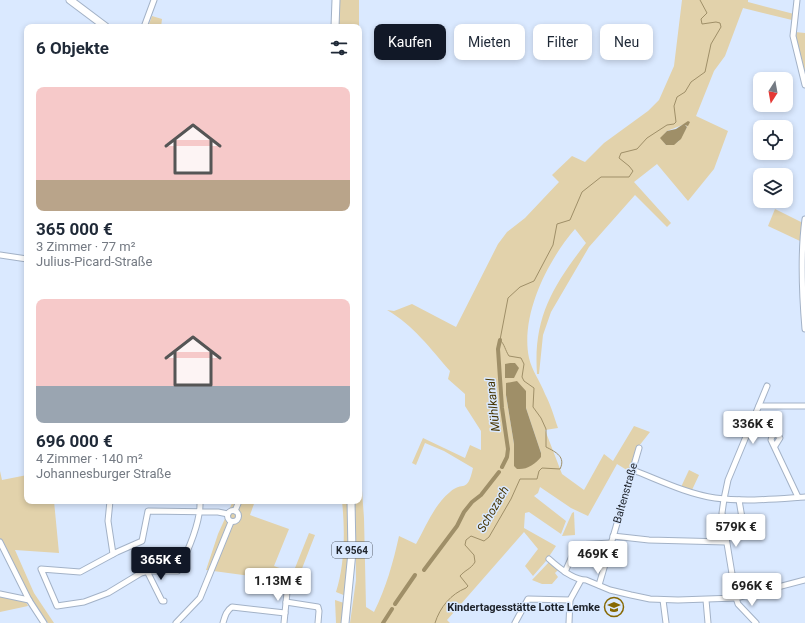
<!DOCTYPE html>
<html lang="de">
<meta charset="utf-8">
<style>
body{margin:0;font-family:Roboto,sans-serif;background:#f2f2f3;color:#1f2937;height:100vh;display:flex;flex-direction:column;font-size:15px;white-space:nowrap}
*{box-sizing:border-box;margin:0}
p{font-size:13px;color:#747a83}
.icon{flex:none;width:22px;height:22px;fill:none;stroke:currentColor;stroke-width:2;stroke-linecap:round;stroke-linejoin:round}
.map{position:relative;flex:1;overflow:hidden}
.drawer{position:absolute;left:24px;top:24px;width:338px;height:480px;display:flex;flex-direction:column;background:#fff;border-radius:8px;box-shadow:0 2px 6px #0003}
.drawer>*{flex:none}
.guide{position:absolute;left:374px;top:24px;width:371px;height:36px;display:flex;gap:8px}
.needle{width:26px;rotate:191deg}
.tools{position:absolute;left:753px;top:72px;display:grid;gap:8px}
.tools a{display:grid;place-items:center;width:40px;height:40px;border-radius:8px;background:#fff;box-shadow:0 2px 6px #0003;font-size:20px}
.price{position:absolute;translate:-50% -34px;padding:0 9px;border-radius:4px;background:#fff;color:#222;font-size:13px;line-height:26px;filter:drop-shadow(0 1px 2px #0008)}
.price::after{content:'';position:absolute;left:50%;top:24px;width:12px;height:9px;margin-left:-6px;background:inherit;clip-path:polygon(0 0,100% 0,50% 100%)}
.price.current{background:#111827;color:#fff}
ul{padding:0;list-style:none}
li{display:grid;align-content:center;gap:8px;height:212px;padding:0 12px}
li span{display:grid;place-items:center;height:124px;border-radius:8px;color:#555}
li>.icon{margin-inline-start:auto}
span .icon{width:72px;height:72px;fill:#fffc;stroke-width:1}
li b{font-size:17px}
h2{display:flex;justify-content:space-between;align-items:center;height:48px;padding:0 12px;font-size:17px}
.tag{padding:0 14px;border-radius:8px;background:#fff;box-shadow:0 2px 6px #0003;font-size:14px;line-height:36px}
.tag.current{background:#111827;color:#fff}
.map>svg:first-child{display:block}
.green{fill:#e2d2ab;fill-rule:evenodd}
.water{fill:#9f8f68}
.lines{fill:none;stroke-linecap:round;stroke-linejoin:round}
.stream{stroke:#9f8f68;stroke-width:1}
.canal{stroke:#9f8f68;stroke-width:4}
.minor-casing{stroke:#a3b2c7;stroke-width:7}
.major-casing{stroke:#a3b2c7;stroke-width:9}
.minor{stroke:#fff;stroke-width:5}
.major{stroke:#fff;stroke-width:7}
.labels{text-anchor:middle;stroke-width:3;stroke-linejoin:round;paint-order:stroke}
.shield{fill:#dae9ff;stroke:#565e6a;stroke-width:1}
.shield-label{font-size:10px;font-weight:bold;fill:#1d222a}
.street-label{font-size:11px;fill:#1d222a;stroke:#dae9ff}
.poi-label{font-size:11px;font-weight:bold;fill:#1d222a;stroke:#dae9ff;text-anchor:end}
.water-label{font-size:12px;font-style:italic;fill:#463400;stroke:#dae9ff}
</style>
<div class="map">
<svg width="805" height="623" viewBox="0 0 805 623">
<rect width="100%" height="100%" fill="#dae9ff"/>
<g class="green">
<path d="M339 0H359V27H338Z"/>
<path d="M682 0H748V2L794 14 792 20 743 8 725 56 714 71 696 116 728 131 714 169 688 201 657 164 634 182 671 223 667 227 635 195 589 247 551 312 543 335 539 374H537C533 317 553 286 586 243L575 229C548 260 520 315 529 358 532 371 540 381 545 394 551 405 554 417 558 428L545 430 562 474 584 490 604 454 613 461 634 426 650 432 639 446 630 472 617 464 588 516 571 508 540 487 538 493 534 496 566 521 561 534 529 512 525 513 524 528 556 546 546 561 533 576 525 566 538 549 524 532 447 620 450 623H350L356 580 355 501H359V448L364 518 366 607 374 612C386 588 393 563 399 536L416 544C426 527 433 506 450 492 463 480 467 495 473 468L444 451 425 443 416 465 412 463 423 438 465 458 470 445 481 450V431L465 406V394L448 379 450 371C430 348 414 326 387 310L394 311 412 304 456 327 498 244 507 232 525 218 559 182 552 175 572 156 585 162 604 143 648 111 659 100 674 66ZM685 124 687 127 678 142 666 145 661 138 667 131ZM526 391V408L541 453C536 467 527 466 514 466V444L506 395Z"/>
<path d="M152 16 162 19 161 27H148Z"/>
<path d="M795 32 805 33V77Z"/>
<path d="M775 209 803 223 800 241 768 226Z"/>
<path d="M689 470 699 475 692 490 681 487Z"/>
<path d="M0 471 2 480 27 475V501H54L59 553 15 550 34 593 54 623H48L31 598 4 549 0 539Z"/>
<path d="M233 501H255L250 515 289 529 274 566 293 573 309 533 315 535 296 584 287 581 206 570 218 534Z"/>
<path d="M342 501H349L350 528 346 596 336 592C345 564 345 530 342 501Z"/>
<path d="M574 512 575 535 562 536 572 513Z"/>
<path d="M549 562 559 569 555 573 558 577 552 584H542L532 580Z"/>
<path d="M0 596 25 600 28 606 0 612Z"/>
<path d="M335 600 344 603 342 623H336Z"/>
</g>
<g class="water">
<path d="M688 121 690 122 688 126 685 125 687 127 681 139 674 145H666L660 138 667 131 676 129Z"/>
<path d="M510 363H515L519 368 514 378H505V364Z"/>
<path d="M517 381 526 391V408L541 453V457C535 464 527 470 517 469L514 466V444L506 395V383Z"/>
</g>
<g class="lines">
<path class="stream" d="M435 623C440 607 451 594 466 588L468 586 460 576C465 570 471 569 475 562L474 555 465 545 466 540 471 536 484 541 489 537 511 499 520 479H537L539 471 542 468 560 469C566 457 556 452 546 447V429L541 418 533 407 534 388 524 381 522 377 524 364 521 358 509 356C505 350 505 345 500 340L508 298 520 287 534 281 553 245 557 224 570 220 582 192 601 177H629L633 171 629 166 619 158 621 153 637 149 647 138 667 125 674 124 676 122 674 106 677 97 685 92 691 82 705 72 711 44 721 27 720 23 716 22 702 24 701 19 707 13 700 0"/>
<g class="canal">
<path d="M500 340 498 349 502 408 508 449 507 457 502 467"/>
<path d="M424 570 457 526 464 512 472 502 481 495 499 472"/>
<path d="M395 604 415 575"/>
<path d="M383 623 392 609"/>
</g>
<g class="minor-casing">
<g id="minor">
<path d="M797 0 793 36 805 85"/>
<path d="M144 27 154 0"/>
<path d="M805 219C800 256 802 293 805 329"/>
<path d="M0 255 27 259"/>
<path d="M759 406H805"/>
<path d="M775 446 780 438 777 434 772 436 771 440 798 497"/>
<path d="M633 470C659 480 687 494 715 498 745 502 775 499 805 497"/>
<path d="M739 500 744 530"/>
<path d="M110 501 108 521 113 554"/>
<path d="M200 501C201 522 187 553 178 571H149L141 573 108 593 84 602 57 606 41 569 80 572 117 552 142 541 148 511 218 512 228 514"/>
<circle cx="233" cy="516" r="5.5"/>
<path d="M235 511 239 501"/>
<path d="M613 536 649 540 726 542"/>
<path d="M0 542 29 600 44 623"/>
<path d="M549 559C559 568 573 580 586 580L610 590 631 595 650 599 678 600 736 598 805 580"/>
<path d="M147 571 162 601H164"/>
<path d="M565 572 577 545 610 543"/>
<path d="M256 578 288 582 284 623"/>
<path d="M599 585 639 448"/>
<path d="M0 594 29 600"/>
<path d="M663 600 666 623"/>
<path d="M706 600 708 623"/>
<path d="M286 602 318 607 319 611 318 623"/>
<path d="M176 623 200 598 231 522"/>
<path d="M223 623C225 616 226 611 232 607L285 613"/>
<path d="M515 623 528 599 570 600"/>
<path d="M569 623 570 600 581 580"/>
<path d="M756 623 738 604 736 598 722 513 724 499 728 480 767 386"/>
</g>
</g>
<g class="major-casing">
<g id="major">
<path d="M70 0 106 27"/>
<path d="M335 27 336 0"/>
<path d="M345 623 352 552 351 501"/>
</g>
</g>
<use href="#minor" class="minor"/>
<use href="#major" class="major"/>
</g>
<defs>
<g id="school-ring" transform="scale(1)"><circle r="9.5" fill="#dae9ff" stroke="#866803" stroke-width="1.5"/><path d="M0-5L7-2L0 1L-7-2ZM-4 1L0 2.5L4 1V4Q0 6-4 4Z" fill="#866803"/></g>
</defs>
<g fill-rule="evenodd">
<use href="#school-ring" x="614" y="607"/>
</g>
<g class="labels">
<rect class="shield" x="332" y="542" width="40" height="16" rx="3"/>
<g class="shield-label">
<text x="352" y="554">K 9564</text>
</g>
<g class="street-label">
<text transform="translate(625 493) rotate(-74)" y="4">Baltenstraße</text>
</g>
<g class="poi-label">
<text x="600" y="611">Kindertagesstätte Lotte Lemke</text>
</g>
<g class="water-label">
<text transform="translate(493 405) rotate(-96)" y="4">Mühlkanal</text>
<text transform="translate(493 509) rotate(-60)" y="4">Schozach</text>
</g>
</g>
</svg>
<div class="tools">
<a><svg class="needle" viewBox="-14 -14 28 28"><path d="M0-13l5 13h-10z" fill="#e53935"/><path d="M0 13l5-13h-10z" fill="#747a83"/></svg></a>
<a><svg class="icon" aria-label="locate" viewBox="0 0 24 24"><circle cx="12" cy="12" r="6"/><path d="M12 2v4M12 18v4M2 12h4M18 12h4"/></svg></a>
<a><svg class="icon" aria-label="layers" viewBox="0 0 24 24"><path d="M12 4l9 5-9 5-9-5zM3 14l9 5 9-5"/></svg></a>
</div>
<b class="price" style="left:753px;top:445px">336K €</b>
<b class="price" style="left:736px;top:548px">579K €</b>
<b class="price" style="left:598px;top:575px">469K €</b>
<b class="price current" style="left:161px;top:581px">365K €</b>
<b class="price" style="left:278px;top:602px">1.13M €</b>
<b class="price" style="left:752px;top:607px">696K €</b>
<div class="guide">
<a class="tag current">Kaufen</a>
<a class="tag">Mieten</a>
<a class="tag">Filter</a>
<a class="tag">Neu</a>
</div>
<section class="drawer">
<h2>6 Objekte<svg class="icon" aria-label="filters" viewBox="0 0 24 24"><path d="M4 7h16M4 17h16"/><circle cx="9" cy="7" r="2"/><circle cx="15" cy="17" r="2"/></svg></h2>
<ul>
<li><span style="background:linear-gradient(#f6c9c9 75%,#b9a48a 0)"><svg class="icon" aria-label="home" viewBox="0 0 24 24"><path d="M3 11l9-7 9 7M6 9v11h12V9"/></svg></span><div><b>365 000 €</b><p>3 Zimmer · 77 m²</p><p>Julius-Picard-Straße</p></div></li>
<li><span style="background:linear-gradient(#f6c9c9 70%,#9aa5b1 0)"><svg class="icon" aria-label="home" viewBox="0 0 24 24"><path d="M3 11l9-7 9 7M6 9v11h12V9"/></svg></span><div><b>696 000 €</b><p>4 Zimmer · 140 m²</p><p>Johannesburger Straße</p></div></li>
</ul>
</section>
</div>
